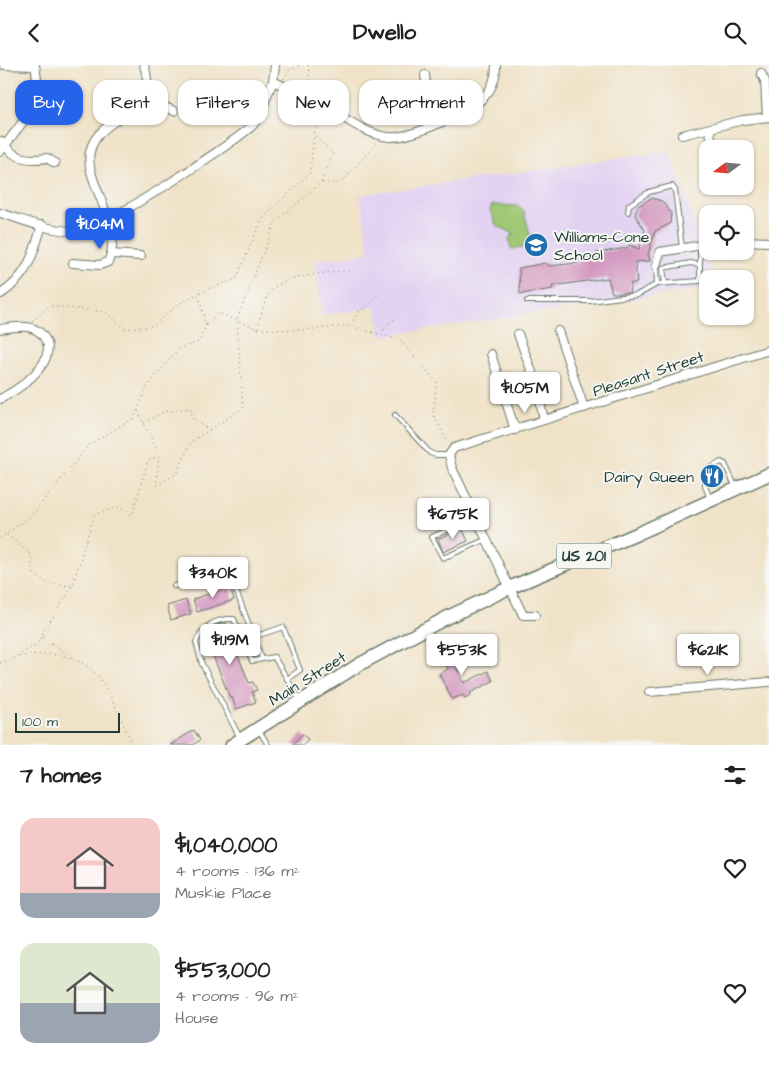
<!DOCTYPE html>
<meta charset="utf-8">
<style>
body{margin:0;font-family:"Architects Daughter",sans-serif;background:#f2f2f2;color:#222;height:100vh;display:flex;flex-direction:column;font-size:19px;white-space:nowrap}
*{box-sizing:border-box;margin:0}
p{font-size:16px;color:#767676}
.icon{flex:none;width:28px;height:28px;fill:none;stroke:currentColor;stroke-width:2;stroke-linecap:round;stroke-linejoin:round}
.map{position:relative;height:680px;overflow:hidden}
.details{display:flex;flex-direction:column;background:#fff;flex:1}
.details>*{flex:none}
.hud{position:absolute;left:15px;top:15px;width:500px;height:45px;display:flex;gap:10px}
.needle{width:32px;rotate:254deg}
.fabs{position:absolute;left:699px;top:75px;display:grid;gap:10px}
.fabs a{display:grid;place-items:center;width:55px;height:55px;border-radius:10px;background:#fff;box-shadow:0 1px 4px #0004;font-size:25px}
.scale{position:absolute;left:15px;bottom:12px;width:105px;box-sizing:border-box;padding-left:5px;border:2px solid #1f3d34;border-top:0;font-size:14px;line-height:18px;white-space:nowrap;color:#1f3d34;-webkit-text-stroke:4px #f6f6f2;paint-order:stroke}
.price{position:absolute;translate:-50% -42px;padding:0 11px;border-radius:5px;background:#fff;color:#222;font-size:16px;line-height:32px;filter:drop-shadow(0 1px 2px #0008)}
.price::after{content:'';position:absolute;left:50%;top:30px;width:15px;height:11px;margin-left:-8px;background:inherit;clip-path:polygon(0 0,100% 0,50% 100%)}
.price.on{background:#2563eb;color:#fff}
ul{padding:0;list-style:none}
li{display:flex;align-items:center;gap:15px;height:125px;padding:0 20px}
li span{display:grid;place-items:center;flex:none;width:140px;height:100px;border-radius:15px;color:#555}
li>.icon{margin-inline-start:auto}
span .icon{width:60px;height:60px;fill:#fffc;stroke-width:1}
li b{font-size:21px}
h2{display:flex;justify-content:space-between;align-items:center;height:60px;padding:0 20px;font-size:21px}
.pill{padding:0 18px;border-radius:15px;background:#fff;box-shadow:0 1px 4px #0004;font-size:18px;line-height:45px}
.pill.on{background:#2563eb;color:#fff}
header{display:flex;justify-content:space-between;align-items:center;height:65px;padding:0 20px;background:#fff;font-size:22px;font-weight:800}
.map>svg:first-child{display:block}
.built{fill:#e3d3f2}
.green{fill:#a0c874;stroke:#608254}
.building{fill:#d397bf}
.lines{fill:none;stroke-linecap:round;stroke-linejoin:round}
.service-casing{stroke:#687767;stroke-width:6}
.minor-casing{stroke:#687767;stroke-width:10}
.primary-casing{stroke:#687767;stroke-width:15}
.path{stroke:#687767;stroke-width:1;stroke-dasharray:1 4;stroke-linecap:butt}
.service{stroke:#fff;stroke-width:4}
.minor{stroke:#fff;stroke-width:8}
.primary{stroke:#fff;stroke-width:12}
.minor-bridge-casing{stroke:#687767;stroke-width:10;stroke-linecap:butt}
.minor-bridge{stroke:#fff;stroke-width:8}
.labels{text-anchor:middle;stroke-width:4;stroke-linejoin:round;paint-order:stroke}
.shield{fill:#f6f6f2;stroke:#60746d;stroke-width:1}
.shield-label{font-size:15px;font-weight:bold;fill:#1f3d34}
.poi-label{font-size:16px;fill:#1f3d34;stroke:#f6f6f2;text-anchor:start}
.street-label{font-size:16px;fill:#1f3d34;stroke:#f6f6f2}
</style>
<header><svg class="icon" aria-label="back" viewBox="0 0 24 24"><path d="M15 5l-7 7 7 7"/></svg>Dwello<svg class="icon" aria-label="search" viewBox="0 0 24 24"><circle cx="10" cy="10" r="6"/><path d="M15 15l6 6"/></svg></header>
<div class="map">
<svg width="769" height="680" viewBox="0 0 769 680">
<rect width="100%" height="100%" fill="#f6f6f2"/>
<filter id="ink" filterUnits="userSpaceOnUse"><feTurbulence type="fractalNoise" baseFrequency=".02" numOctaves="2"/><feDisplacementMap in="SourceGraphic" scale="10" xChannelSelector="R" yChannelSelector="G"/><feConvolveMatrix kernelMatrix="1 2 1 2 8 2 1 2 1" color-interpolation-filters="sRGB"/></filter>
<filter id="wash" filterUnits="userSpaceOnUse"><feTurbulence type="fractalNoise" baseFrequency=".0096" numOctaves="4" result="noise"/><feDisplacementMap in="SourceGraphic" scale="20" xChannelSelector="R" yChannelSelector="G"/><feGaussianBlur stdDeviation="1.12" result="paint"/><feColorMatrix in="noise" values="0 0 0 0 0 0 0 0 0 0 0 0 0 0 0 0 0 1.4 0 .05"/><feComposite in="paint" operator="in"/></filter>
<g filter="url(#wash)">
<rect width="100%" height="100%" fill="#f0e2c7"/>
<path class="built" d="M669 86 706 187 712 214H708L707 223 381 271 376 242 322 250 315 196 369 188 360 130Z"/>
<path class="green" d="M492 140 519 141 524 147 533 180 511 184 509 173 514 169 496 160 490 145Z"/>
<g id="blocks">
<g class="building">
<path d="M651 133 662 136 671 148 670 159 655 166 648 189 650 196 635 197 637 218H631L629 228H612L608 213 552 221 553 224 520 229 519 203 546 198 549 201 578 198 577 195 598 193 596 188 627 183 629 180 639 184 645 165 635 150 638 141Z"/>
<path d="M713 405 718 415 711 418 707 408Z"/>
<path d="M462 463 468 476 443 487 438 474Z"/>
<path d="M230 522 234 535 197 547 193 534Z"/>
<path d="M186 535 191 549 171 555 167 541Z"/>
<path d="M225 557 249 618 253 617 257 625 252 627 256 637 236 644 232 632 230 633 203 566Z"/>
<path d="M466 583 467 585 470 584 475 595 457 604 464 618 488 606 493 616 470 628 471 630 465 633 463 630 452 634 439 609 448 604 443 594 452 590 453 592Z"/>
<path d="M194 665 200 675 193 680H170Z"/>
<path d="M302 669 308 674 303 680H292Z"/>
</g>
</g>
</g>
<g filter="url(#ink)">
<use href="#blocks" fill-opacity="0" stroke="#687767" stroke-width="1"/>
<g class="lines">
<g class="service-casing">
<g id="service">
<path d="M628 147 629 140 649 127 672 121 675 125 682 183"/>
<path d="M656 201 657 219 700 216V180"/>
<path d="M665 218 663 203 691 198 699 200"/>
<path d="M527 236H590L637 230 657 219"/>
<path d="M395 350 430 388 436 390H449"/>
<path d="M710 434 705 421V406L721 397 725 399 736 423"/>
<path d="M475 452 432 472 443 493 485 475"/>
<path d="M174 521 221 510 232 515 262 594"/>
<path d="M254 572 283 562 300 605 287 614"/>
<path d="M259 665 268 680"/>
<path d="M240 673 202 599 196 577C204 561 215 553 234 554L252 596 274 592 300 635"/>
</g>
</g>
<g class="minor-casing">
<g id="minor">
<path d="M4 0 35 1"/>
<path d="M761 8 765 16 767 52"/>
<path d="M425 10 428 32 441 57"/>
<path d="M273 16 275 0"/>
<path d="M144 32 174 46"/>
<path d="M326 42C345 53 367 70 389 72 410 74 470 47 484 32 493 23 496 12 496 0"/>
<path d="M710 64 712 84"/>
<path d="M682 70 743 55 769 52"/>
<path d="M0 76C5 78 5 81 8 84 18 95 35 95 47 93L55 98"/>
<path d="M0 87 28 50 37 14 35 0"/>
<path d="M0 148C24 155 51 167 77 166 104 164 228 82 252 61 260 54 268 27 273 16L320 39"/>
<path d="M745 176 769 177"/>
<path d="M112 189 141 191"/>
<path d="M73 198 100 200 108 197C126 159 80 114 91 83 103 47 161 52 144 0"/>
<path d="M656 201 660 187 708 179"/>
<path d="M1 229C28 211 33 190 42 160"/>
<path d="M0 264C18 261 39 257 47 278 49 282 47 292 44 297 34 313 17 325 0 334"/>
<path d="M558 266 584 343"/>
<path d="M518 269 536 318 544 355"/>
<path d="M491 289 515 365"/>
<path d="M535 550H523L452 403 449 390 454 383 769 285"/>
<path d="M649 627 769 617"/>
</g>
</g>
<g class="primary-casing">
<path id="primary" d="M232 680 360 599 448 552 509 523 637 469 769 409"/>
</g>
<g class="path">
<path d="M308 0 310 16 328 26 325 34"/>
<path d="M284 14 289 5 300 0"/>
<path d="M321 48 314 70 333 88 321 118"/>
<path d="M32 256 50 241 106 247 125 264 153 261 177 240 197 229"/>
<path d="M206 260 218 248 258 264 301 265 350 261 400 275 437 317 433 349 448 378"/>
<path d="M351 260 359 246 373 238 379 227"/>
<path d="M258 263C261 250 264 233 274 223 286 211 334 207 351 205"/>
<path d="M382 270 385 261 397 252"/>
<path d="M138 346 159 390"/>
<path d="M144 358 163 347 190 343 194 356 210 365"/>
<path d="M7 470 30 488 34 509 48 519 71 521"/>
<path d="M0 473 31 451 90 379 134 353 147 322 178 284 199 277 206 261 198 228 236 214 262 154 310 108 314 70"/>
<path d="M17 591 37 579 42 572"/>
<path d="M77 595 42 572 43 567 72 522 94 450 118 442 132 450 148 396 159 391 156 420 176 409 191 377 243 343 237 254 276 156 321 118H341L377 77"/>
<path d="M0 598C31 585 77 583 100 614 112 631 124 660 132 680"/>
</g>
<use href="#service" class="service"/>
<use href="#minor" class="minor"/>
<use href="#primary" class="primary"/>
<g class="minor-bridge-casing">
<path id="minor-bridge" d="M320 39 326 42"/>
</g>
<use href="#minor-bridge" class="minor-bridge"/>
</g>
</g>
<defs>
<g id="school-disc" transform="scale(1.25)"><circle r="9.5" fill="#1f6fb2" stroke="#f6f6f2"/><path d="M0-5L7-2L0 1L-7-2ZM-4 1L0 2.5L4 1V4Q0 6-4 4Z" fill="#fff"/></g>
<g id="restaurant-disc" transform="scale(1.25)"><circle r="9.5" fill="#1f6fb2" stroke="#f6f6f2"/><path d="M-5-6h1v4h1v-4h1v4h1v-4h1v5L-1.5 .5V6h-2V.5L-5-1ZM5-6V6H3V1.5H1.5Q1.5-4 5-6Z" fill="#fff"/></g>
</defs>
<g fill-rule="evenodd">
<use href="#school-disc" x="536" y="180"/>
<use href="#restaurant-disc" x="712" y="411"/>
</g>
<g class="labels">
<rect class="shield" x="556.5" y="478.5" width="55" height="25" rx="4"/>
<g class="shield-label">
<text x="584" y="496">US 201</text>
</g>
<g class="poi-label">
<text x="554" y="177">Williams-Cone<tspan x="554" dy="18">School</tspan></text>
<text x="694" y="417" text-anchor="end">Dairy Queen</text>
</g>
<g class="street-label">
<text transform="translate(648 308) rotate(-18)" y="6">Pleasant Street</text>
<text transform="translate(307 613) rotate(-32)" y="6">Main Street</text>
</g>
</g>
</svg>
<div class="fabs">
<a><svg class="needle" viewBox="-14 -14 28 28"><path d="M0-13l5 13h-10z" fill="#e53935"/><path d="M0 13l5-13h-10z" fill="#767676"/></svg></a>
<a><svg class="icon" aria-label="locate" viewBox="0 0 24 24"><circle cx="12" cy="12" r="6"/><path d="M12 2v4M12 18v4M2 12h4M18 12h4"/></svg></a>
<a><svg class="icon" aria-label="layers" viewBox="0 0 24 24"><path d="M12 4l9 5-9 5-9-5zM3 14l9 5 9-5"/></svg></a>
</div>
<div class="scale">100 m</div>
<b class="price on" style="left:100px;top:185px">$1.04M</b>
<b class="price" style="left:525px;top:349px">$1.05M</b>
<b class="price" style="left:453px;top:475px">$675K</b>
<b class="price" style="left:213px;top:534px">$340K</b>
<b class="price" style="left:230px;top:601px">$1.19M</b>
<b class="price" style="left:462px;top:611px">$553K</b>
<b class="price" style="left:708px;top:611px">$621K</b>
<div class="hud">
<a class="pill on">Buy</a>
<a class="pill">Rent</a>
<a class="pill">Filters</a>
<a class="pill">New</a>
<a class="pill">Apartment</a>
</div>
</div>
<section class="details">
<h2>7 homes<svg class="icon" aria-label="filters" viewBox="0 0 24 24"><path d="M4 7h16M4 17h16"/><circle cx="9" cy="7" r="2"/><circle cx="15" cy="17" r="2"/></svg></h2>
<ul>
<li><span style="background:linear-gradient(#f6c9c9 75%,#9aa5b1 0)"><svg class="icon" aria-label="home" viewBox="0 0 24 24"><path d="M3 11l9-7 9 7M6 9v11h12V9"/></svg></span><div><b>$1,040,000</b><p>4 rooms · 136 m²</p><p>Muskie Place</p></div><svg class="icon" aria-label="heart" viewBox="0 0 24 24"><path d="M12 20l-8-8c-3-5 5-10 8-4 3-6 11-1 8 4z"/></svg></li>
<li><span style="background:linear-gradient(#dfe7d0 60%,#9aa5b1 0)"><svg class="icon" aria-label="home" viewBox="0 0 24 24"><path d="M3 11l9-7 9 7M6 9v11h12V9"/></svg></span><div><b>$553,000</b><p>4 rooms · 96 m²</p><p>House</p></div><svg class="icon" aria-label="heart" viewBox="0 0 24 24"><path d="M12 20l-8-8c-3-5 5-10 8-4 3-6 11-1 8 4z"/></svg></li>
</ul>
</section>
